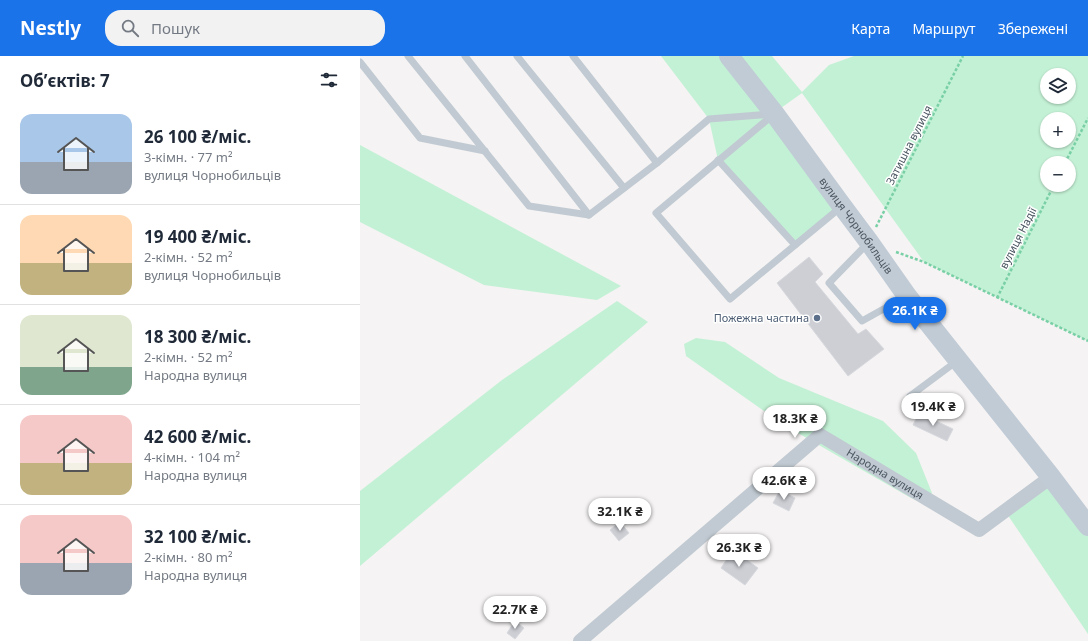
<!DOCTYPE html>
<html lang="uk">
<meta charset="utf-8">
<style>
body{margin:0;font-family:"Noto Sans",sans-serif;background:#f2f2f3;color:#1f2937;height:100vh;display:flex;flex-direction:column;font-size:15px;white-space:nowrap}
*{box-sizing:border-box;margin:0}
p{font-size:13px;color:#747a83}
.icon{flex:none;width:22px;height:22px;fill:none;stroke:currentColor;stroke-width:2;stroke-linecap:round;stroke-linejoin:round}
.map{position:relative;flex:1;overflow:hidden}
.panel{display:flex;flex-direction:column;background:#fff;width:360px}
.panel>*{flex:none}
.buttons{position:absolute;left:680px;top:12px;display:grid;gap:8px}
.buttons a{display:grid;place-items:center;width:36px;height:36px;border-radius:50%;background:#fff;box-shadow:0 1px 3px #0004;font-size:20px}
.price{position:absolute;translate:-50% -34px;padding:0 9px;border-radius:14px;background:#fff;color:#222;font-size:13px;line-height:26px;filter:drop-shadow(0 1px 2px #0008)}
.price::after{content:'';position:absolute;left:50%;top:24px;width:12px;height:9px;margin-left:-6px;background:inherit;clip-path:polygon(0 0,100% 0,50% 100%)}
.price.on{background:#1a73e8;color:#fff}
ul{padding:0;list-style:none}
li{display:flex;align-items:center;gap:12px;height:100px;padding:0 20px}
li+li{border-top:1px solid #e0e1e3}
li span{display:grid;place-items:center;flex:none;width:112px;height:80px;border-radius:12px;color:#555}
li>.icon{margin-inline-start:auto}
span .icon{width:48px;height:48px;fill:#fffc;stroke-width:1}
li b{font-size:17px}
h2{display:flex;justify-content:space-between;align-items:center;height:48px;padding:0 20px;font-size:17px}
header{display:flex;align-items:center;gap:24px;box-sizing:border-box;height:56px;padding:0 20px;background:#1a73e8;color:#fff}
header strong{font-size:19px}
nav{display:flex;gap:22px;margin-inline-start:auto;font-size:14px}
.search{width:280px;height:36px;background:#f2f2f3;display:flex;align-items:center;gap:10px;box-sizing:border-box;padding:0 14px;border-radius:16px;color:#747a83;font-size:15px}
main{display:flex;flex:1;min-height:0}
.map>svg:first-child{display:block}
.green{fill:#c3f1d5;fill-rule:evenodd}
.building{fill:#cdcfd5;stroke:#d7d9de}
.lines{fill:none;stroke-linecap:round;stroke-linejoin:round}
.path{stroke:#7ad0a6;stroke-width:2.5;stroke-dasharray:3 2;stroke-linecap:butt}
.lane{stroke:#c1cad2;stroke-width:7}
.street{stroke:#c1cad2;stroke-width:14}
.secondary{stroke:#c1cbd6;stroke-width:20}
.service-dot{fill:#5c6f8a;stroke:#fff;stroke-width:1.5}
.labels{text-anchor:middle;stroke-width:3;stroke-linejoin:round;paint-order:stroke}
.street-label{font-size:11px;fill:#4a5661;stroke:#fff}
.service-label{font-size:11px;fill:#4e5e75;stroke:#fff;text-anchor:end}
</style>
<header>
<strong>Nestly</strong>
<div class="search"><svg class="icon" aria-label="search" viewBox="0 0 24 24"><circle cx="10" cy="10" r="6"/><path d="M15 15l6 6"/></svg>Пошук</div>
<nav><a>Карта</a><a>Маршрут</a><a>Збережені</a></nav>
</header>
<main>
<section class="panel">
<h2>Об’єктів: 7<svg class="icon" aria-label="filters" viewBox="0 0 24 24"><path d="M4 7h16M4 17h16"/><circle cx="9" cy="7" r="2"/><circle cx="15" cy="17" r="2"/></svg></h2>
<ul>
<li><span style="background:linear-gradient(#a9c7e8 60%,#9aa5b1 0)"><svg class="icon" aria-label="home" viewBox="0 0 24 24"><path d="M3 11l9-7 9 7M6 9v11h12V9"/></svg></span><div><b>26 100 ₴/міс.</b><p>3-кімн. · 77 m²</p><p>вулиця Чорнобильців</p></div></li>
<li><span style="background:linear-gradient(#ffd9b3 60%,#c2b280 0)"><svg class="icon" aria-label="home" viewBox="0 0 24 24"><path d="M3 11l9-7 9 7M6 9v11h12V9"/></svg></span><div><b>19 400 ₴/міс.</b><p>2-кімн. · 52 m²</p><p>вулиця Чорнобильців</p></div></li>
<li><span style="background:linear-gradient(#dfe7d0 65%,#7fa58c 0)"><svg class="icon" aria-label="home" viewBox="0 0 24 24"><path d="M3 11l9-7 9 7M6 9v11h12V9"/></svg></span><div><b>18 300 ₴/міс.</b><p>2-кімн. · 52 m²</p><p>Народна вулиця</p></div></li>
<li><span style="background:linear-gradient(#f6c9c9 60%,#c2b280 0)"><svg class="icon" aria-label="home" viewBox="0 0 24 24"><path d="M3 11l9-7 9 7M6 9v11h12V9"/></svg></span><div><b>42 600 ₴/міс.</b><p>4-кімн. · 104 m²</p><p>Народна вулиця</p></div></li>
<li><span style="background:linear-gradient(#f6c9c9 60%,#9aa5b1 0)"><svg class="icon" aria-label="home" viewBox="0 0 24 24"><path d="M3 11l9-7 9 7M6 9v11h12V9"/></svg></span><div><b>32 100 ₴/міс.</b><p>2-кімн. · 80 m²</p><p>Народна вулиця</p></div></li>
</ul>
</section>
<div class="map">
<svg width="728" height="585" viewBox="0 0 728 585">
<rect width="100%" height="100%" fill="#f5f3f3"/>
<g class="green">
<path d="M301 0H363L482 150 435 189 358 104 349 63Z"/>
<path d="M369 0H412L442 36 469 9 494 0H728V285L564 206 442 37 414 57ZM687 19H709V41H687ZM687 63H709V85H687ZM687 107H709V129H687Z"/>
<path d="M0 89 261 230 237 244 124 229 0 166Z"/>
<path d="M257 245 288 266 0 510V435L142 324Z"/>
<path d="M336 282 365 286 419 322 523 365 556 397 572 437 563 447 551 442 424 369 326 300 324 288Z"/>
<path d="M691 421 728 470V578L645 455Z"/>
</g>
<g class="building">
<path d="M449 201 463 218 455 226 498 278 506 273 524 293 488 320 417 227Z"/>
<path d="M559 357 593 373 587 385 553 369Z"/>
<path d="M420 434 435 442 429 455 413 447Z"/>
<path d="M260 466 269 477 259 485 250 474Z"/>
<path d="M373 494 398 512 385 529 361 512Z"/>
<path d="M155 565 164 572 155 583 147 577Z"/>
</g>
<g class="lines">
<g class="path">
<path d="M705 107 728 62"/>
<path d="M516 171 603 0"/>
<path d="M536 196 564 206 728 285"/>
<path d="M637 242 694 129"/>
</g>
<g class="lane">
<path d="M48 0 169 150 229 159 297 107 349 63 412 58"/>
<path d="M105 0 229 159"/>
<path d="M157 0 264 132"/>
<path d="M213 0 297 107"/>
<path d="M0 6 60 82 125 95"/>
<path d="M414 58 296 157 370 243 481 151"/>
<path d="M358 104 435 189"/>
<path d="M508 187 469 227 502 265 545 241"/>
<path d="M550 340 597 305"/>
</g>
<path class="street" id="s1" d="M220 585 460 379 619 474 691 421"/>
<path class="secondary" id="s2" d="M369 0 414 57 482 150 509 186 547 240 691 421 728 470"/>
</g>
<circle class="service-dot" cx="457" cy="262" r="4"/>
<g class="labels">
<g class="street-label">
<text transform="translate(549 89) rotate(-63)" y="4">Затишна вулиця</text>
<text dy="4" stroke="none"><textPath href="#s2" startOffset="212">вулиця Чорнобильців</textPath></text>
<text transform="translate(658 182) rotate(-63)" y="4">вулиця Надії</text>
<text dy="4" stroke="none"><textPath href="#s1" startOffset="392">Народна вулиця</textPath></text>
</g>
<g class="service-label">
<text x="449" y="266">Пожежна частина</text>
</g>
</g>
</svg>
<div class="buttons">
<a><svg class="icon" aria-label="layers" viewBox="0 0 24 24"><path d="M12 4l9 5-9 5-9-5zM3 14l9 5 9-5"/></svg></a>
<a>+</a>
<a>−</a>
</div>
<b class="price on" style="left:555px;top:275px">26.1K ₴</b>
<b class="price" style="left:573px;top:371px">19.4K ₴</b>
<b class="price" style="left:435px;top:383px">18.3K ₴</b>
<b class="price" style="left:424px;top:445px">42.6K ₴</b>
<b class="price" style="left:260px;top:476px">32.1K ₴</b>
<b class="price" style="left:379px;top:512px">26.3K ₴</b>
<b class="price" style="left:155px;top:574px">22.7K ₴</b>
</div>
</main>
